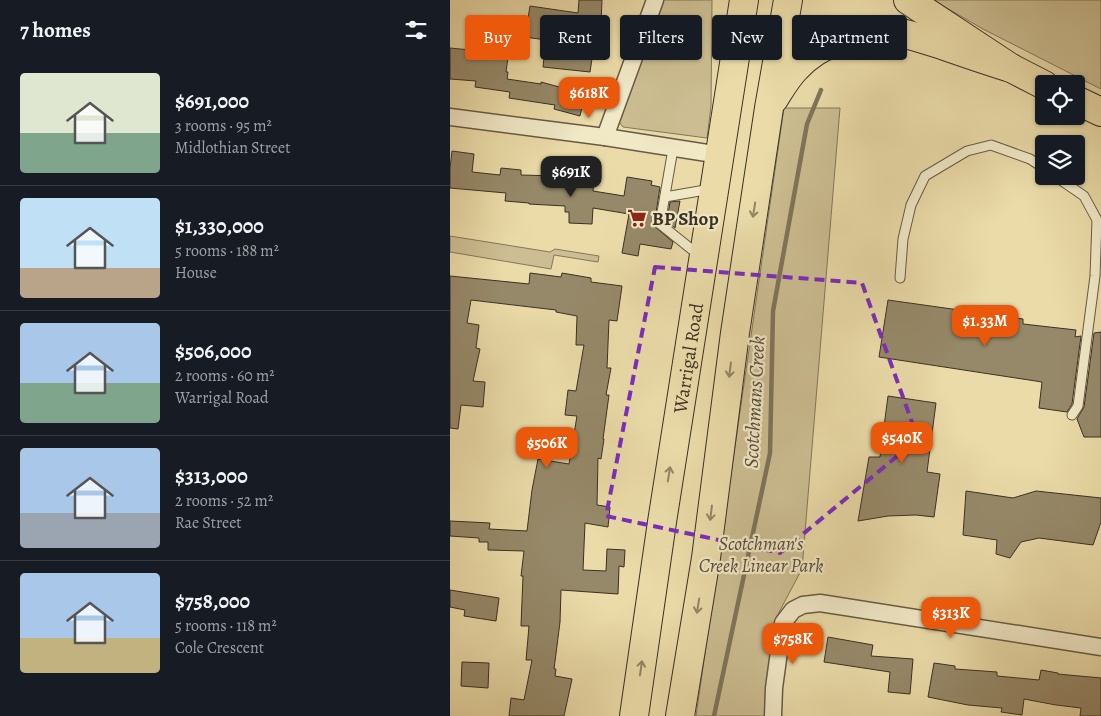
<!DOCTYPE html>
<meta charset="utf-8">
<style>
body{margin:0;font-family:Alegreya,serif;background:#242831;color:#f1f3f6;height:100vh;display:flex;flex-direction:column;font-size:19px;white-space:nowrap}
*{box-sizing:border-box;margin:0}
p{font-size:16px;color:#9ea1a6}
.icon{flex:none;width:28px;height:28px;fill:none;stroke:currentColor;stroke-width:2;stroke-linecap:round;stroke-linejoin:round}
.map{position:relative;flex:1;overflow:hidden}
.panel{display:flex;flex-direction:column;background:#171b24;width:450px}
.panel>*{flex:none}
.banner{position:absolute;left:15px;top:15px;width:475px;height:45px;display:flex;gap:10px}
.controls{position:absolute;left:585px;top:75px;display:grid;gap:10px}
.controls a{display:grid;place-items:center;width:50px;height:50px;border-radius:5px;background:#171b24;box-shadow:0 1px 4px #0004;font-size:25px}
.price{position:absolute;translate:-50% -42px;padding:0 11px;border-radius:10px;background:#ea580c;color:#fff;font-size:16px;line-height:32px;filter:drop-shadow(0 1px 2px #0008)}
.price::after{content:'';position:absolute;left:50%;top:30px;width:15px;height:11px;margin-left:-8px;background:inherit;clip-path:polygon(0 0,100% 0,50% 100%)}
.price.selected{background:#222;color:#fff}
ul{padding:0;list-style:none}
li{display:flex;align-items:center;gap:15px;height:125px;padding:0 20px}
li+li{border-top:1px solid #363941}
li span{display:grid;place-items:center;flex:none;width:140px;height:100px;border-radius:5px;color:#555}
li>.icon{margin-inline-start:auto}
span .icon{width:60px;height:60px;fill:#fffc;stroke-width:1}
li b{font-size:21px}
h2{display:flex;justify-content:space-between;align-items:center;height:60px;padding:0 20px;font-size:21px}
.tag{padding:0 18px;border-radius:5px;background:#171b24;box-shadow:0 1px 4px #0004;font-size:18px;line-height:45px}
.tag.selected{background:#ea580c;color:#fff}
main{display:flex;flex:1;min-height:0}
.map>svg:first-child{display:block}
.green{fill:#ccbe92;stroke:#84775c}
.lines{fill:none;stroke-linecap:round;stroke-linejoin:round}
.stream{stroke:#807459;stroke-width:4.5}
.building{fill:#968969;stroke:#3b3025}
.lane-casing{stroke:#675b46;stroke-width:11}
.street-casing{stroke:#675b46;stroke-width:19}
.highway-casing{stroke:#3b3025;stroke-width:30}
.lane{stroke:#f1e8c6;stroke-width:9}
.street{stroke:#f1e8c6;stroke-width:16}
.highway{stroke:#eadba8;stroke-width:28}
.oneway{stroke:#928666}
.marked{fill:none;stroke:#7b2cbf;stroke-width:4;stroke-dasharray:10 6;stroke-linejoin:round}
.labels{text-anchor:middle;stroke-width:4.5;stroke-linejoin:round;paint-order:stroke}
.poi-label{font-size:19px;font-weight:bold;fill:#3b3025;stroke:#f1e8c6;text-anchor:start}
.street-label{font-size:19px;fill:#3b3025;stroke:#f1e8c6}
.park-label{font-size:19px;font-style:italic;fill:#584c3b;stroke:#f1e8c6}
.water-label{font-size:20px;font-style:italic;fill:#584c3a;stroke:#f1e8c6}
</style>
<main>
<section class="panel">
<h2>7 homes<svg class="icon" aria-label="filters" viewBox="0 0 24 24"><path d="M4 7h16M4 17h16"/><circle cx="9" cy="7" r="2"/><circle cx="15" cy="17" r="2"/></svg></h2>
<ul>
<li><span style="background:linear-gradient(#dfe7d0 60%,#7fa58c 0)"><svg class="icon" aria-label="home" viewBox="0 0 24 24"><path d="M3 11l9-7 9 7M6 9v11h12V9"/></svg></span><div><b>$691,000</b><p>3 rooms · 95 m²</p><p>Midlothian Street</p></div></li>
<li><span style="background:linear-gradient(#bfe0f5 70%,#b9a48a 0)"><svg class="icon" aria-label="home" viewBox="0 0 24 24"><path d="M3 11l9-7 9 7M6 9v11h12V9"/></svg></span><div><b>$1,330,000</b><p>5 rooms · 188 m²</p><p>House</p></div></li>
<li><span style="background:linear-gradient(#a9c7e8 60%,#7fa58c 0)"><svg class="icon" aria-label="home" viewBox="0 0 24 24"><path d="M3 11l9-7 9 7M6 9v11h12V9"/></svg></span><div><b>$506,000</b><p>2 rooms · 60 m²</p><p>Warrigal Road</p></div></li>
<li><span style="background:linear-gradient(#a9c7e8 65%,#9aa5b1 0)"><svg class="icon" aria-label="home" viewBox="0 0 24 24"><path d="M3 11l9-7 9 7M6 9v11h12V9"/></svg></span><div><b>$313,000</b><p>2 rooms · 52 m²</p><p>Rae Street</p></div></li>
<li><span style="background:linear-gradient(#a9c7e8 65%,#c2b280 0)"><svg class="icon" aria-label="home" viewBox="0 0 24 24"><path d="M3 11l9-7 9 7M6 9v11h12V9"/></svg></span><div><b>$758,000</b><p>5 rooms · 118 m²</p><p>Cole Crescent</p></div></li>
</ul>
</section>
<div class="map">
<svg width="651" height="716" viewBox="0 0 651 716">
<rect width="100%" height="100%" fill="#eadba8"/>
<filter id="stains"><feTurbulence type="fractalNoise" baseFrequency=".004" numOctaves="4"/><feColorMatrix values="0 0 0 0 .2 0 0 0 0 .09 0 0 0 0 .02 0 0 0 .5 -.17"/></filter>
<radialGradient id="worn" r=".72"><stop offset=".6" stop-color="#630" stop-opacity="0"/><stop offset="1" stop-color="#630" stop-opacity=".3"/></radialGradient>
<g class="green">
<path d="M214 0H262L261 106 257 138 173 127 169 122Z"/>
<path d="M483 0H651V89L533 29Z"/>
<path d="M334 108H390L352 569 327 616 318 716H246Z"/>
<path d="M0 236 100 252 105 249 149 256 148 262 104 255 101 269 0 252Z"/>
</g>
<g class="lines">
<path class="stream" d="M264 716 320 453 323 311 357 124 371 90"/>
</g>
<g class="building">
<path d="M129 0H152L151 23 147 46 144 45 140 72 93 67 96 40 75 37 80 6 128 13Z"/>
<path d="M34 31 61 35 56 72H58L57 79 91 84V82L135 94 130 116 104 109 105 105 59 98 60 92 25 87 26 81 0 79V48L31 51Z"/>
<path d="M2 151 24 154 22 172 50 175 51 168 71 170V175L144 177 143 191 174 196 177 177 202 181 201 185 210 187 204 226 223 242 221 249 190 244 188 256 172 253 179 214 143 208 142 224 119 223V212H115V206L79 204V203L55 201 56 193 0 188V168Z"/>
<path d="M230 201 225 228 217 221 220 202Z"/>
<path d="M80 273 111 277 112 273 141 278V282L172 286 167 321 159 320 157 368H161L156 395H159L153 439H154L151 459 148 458 147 505 160 507 158 527 135 523 133 570 156 571 157 549 175 550 174 567 169 566 168 594 111 590 110 622 104 669H106L105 676 122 679 114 716H59L61 698 74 700 82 660H76L79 626H71L73 576H71L74 551 38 550V542H29V538L0 536V521L40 523 39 529 77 531 82 490 88 459 119 464 127 416 115 415 118 390 126 391 134 345H126L127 316 106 312V310L21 300 17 323 29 325 26 348 30 349 23 381 35 382 33 407 11 405 8 429 0 428V276L79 284Z"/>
<path d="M438 300 573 319V324L626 330 625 337 631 336 622 404 617 412 589 408 592 382 429 357Z"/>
<path d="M651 332V437H634L627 419 634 407 644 333Z"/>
<path d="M438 396 486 403 477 472 490 474 484 517 466 515 438 516 408 521 419 457H430Z"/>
<path d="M516 491 563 498 586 491 651 498V522L643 545 589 538 571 542 560 558 546 554 547 540 513 535Z"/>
<path d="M0 590 49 598 46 621 14 616 15 610 0 607Z"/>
<path d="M378 637 423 645 421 656 463 659 460 694 438 692 440 672 374 662Z"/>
<path d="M12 662 39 663 38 688 11 686Z"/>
<path d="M484 663 505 666V669L547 672V676L589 680 591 670 608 673V674L651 678V716H630L631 708 606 705 574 699 572 715 551 712 552 708 518 705 478 697Z"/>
</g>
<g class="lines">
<g class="lane-casing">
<g id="lane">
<path d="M223 149 210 224 250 256"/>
<path d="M605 176 634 196 647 220 645 276 628 406 622 415"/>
<path d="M215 197 261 189"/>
<path d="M450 278 453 239 461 205 475 176 517 151 541 145 580 159 594 168"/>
</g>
</g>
<g class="street-casing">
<g id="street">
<path d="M0 117 155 137 205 0"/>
<path d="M155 137 270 155"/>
<path d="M323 716 324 688 333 623 343 610 353 605 370 603 651 647"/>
</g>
</g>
<g class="highway-casing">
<g id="highway">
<path d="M458 0 561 68 594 85"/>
<path d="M324 99C331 88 337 77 346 68 369 43 410 28 444 32 460 34 476 40 492 45 515 53 538 61 561 68"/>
<path d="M626 100 651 112"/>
<path id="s1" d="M184 716 212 522 294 0"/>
<path d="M230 716 256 558 285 333 319 108 338 0"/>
</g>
</g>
<use href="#lane" class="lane"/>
<use href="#street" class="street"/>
<use href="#highway" class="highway"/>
</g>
<defs><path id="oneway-shaft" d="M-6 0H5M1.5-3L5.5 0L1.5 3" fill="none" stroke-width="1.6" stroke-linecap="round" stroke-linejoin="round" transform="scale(1.25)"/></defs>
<g class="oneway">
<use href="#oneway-shaft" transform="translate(304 210) rotate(99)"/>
<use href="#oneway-shaft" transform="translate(280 370) rotate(97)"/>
<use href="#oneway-shaft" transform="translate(219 474) rotate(-81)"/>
<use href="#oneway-shaft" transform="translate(261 513) rotate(97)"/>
<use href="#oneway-shaft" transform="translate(248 606) rotate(99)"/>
<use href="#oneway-shaft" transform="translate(191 668) rotate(-82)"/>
</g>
<path class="marked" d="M205 267 412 283 468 439 330 553 156 516Z"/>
<defs>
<g id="supermarket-bare" transform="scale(1.5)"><path d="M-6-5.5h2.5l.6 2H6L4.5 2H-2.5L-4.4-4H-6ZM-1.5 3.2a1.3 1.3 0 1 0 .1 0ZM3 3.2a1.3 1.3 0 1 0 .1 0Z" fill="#8f2418" stroke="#f1e8c6" stroke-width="2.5" paint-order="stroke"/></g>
</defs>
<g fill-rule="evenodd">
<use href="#supermarket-bare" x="187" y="218"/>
</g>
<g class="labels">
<g class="poi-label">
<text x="202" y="225">BP Shop</text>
</g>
<g class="street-label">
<text dy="7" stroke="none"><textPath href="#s1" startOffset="362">Warrigal Road</textPath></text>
</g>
<g class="park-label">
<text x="311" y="550">Scotchman's<tspan x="311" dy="22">Creek Linear Park</tspan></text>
</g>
<g class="water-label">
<text transform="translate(304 402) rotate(-87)" y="7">Scotchmans Creek</text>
</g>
</g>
<rect width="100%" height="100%" filter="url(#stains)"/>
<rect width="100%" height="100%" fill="url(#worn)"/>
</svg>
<div class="controls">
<a><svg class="icon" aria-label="locate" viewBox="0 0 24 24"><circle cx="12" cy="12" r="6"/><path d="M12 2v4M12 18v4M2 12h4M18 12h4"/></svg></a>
<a><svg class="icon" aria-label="layers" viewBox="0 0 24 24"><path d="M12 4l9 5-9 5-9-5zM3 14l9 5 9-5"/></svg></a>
</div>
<b class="price" style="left:139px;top:119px">$618K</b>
<b class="price selected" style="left:121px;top:198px">$691K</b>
<b class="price" style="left:535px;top:347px">$1.33M</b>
<b class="price" style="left:452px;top:464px">$540K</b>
<b class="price" style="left:97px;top:469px">$506K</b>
<b class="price" style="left:501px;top:639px">$313K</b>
<b class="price" style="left:343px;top:665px">$758K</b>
<div class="banner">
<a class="tag selected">Buy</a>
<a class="tag">Rent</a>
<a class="tag">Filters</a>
<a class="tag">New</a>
<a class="tag">Apartment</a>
</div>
</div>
</main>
